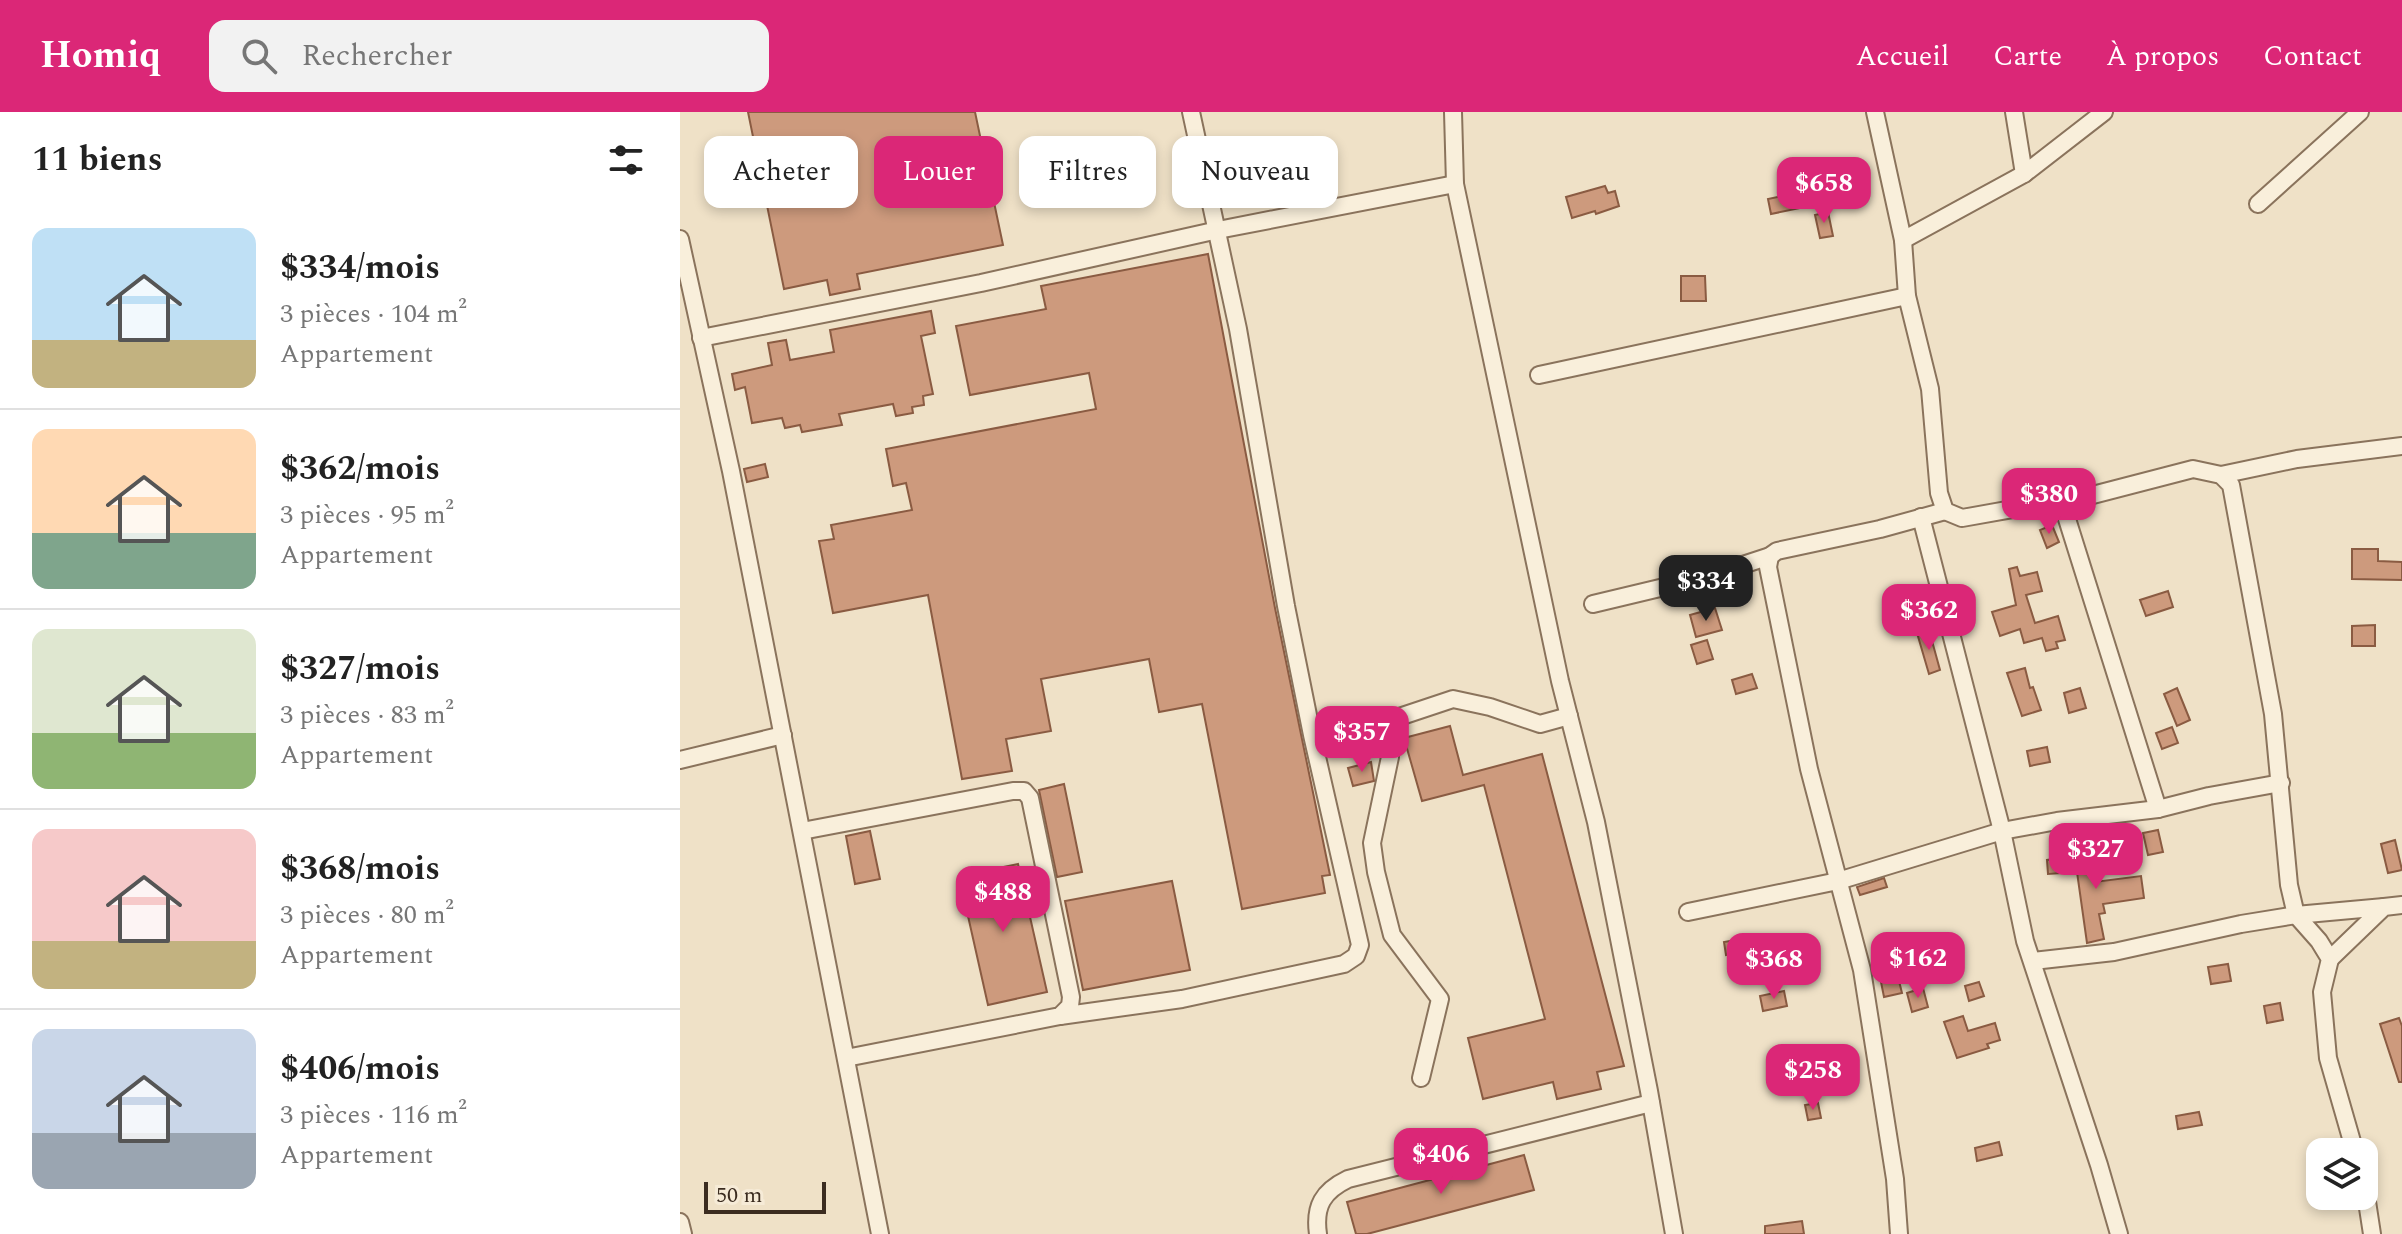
<!DOCTYPE html>
<html lang="fr">
<meta charset="utf-8">
<style>
body{margin:0;font-family:Spectral,serif;background:#f2f2f2;color:#222;height:100vh;display:flex;flex-direction:column;font-size:30px;white-space:nowrap}
*{box-sizing:border-box;margin:0}
p{font-size:26px;color:#767676}
.icon{flex:none;width:44px;height:44px;fill:none;stroke:currentColor;stroke-width:2;stroke-linecap:round;stroke-linejoin:round}
.map{position:relative;flex:1;overflow:hidden}
.sheet{display:flex;flex-direction:column;background:#fff;width:680px}
.sheet>*{flex:none}
.guide{position:absolute;left:24px;top:24px;width:760px;height:72px;display:flex;gap:16px}
.controls{position:absolute;left:1626px;top:1026px;display:grid;gap:16px}
.controls a{display:grid;place-items:center;width:72px;height:72px;border-radius:16px;background:#fff;box-shadow:0 4px 12px #0003;font-size:40px}
.scale{position:absolute;left:24px;bottom:20px;width:122px;box-sizing:border-box;padding-left:8px;border:4px solid #3b2c20;border-top:0;font-size:22px;line-height:28px;white-space:nowrap;color:#3b2c20;-webkit-text-stroke:6px #f6ebd7;paint-order:stroke}
.price{position:absolute;translate:-50% -68px;padding:0 18px;border-radius:16px;background:#db2777;color:#fff;font-size:26px;line-height:52px;filter:drop-shadow(0 2px 4px #0008)}
.price::after{content:'';position:absolute;left:50%;top:48px;width:24px;height:18px;margin-left:-12px;background:inherit;clip-path:polygon(0 0,100% 0,50% 100%)}
.price.active{background:#222;color:#fff}
ul{padding:0;list-style:none}
li{display:flex;align-items:center;gap:24px;height:200px;padding:0 32px}
li+li{border-top:2px solid #e0e0e0}
li span{display:grid;place-items:center;flex:none;width:224px;height:160px;border-radius:16px;color:#555}
li>.icon{margin-inline-start:auto}
span .icon{width:96px;height:96px;fill:#fffc;stroke-width:1}
li b{font-size:34px}
h2{display:flex;justify-content:space-between;align-items:center;height:96px;padding:0 32px;font-size:34px}
.tag{padding:0 28px;border-radius:16px;background:#fff;box-shadow:0 4px 12px #0003;font-size:28px;line-height:72px}
.tag.active{background:#db2777;color:#fff}
header{display:flex;align-items:center;gap:48px;box-sizing:border-box;height:112px;padding:0 40px;background:#db2777;color:#fff}
header strong{font-size:38px}
nav{display:flex;gap:44px;margin-inline-start:auto;font-size:28px}
.search{width:560px;height:72px;background:#f2f2f2;display:flex;align-items:center;gap:20px;box-sizing:border-box;padding:0 28px;border-radius:16px;color:#767676;font-size:30px}
main{display:flex;flex:1;min-height:0}
.map>svg:first-child{display:block}
.building{fill:#cd9a7d;stroke:#8a5b42;stroke-width:2}
.lines{fill:none;stroke-linecap:round;stroke-linejoin:round}
.minor-casing{stroke:#8a735c;stroke-width:20}
.minor{stroke:#f9efdb;stroke-width:16}
</style>
<header>
<strong>Homiq</strong>
<div class="search"><svg class="icon" aria-label="search" viewBox="0 0 24 24"><circle cx="10" cy="10" r="6"/><path d="M15 15l6 6"/></svg>Rechercher</div>
<nav><a>Accueil</a><a>Carte</a><a>À propos</a><a>Contact</a></nav>
</header>
<main>
<section class="sheet">
<h2>11 biens<svg class="icon" aria-label="filters" viewBox="0 0 24 24"><path d="M4 7h16M4 17h16"/><circle cx="9" cy="7" r="2"/><circle cx="15" cy="17" r="2"/></svg></h2>
<ul>
<li><span style="background:linear-gradient(#bfe0f5 70%,#c2b280 0)"><svg class="icon" aria-label="home" viewBox="0 0 24 24"><path d="M3 11l9-7 9 7M6 9v11h12V9"/></svg></span><div><b>$334/mois</b><p>3 pièces · 104 m²</p><p>Appartement</p></div></li>
<li><span style="background:linear-gradient(#ffd9b3 65%,#7fa58c 0)"><svg class="icon" aria-label="home" viewBox="0 0 24 24"><path d="M3 11l9-7 9 7M6 9v11h12V9"/></svg></span><div><b>$362/mois</b><p>3 pièces · 95 m²</p><p>Appartement</p></div></li>
<li><span style="background:linear-gradient(#dfe7d0 65%,#8fb573 0)"><svg class="icon" aria-label="home" viewBox="0 0 24 24"><path d="M3 11l9-7 9 7M6 9v11h12V9"/></svg></span><div><b>$327/mois</b><p>3 pièces · 83 m²</p><p>Appartement</p></div></li>
<li><span style="background:linear-gradient(#f6c9c9 70%,#c2b280 0)"><svg class="icon" aria-label="home" viewBox="0 0 24 24"><path d="M3 11l9-7 9 7M6 9v11h12V9"/></svg></span><div><b>$368/mois</b><p>3 pièces · 80 m²</p><p>Appartement</p></div></li>
<li><span style="background:linear-gradient(#c9d6e8 65%,#9aa5b1 0)"><svg class="icon" aria-label="home" viewBox="0 0 24 24"><path d="M3 11l9-7 9 7M6 9v11h12V9"/></svg></span><div><b>$406/mois</b><p>3 pièces · 116 m²</p><p>Appartement</p></div></li>
</ul>
</section>
<div class="map">
<svg width="1722" height="1122" viewBox="0 0 1722 1122">
<rect width="100%" height="100%" fill="#efe1c7"/>
<g class="building">
<path d="M68 0H295L323 133 177 162 180 177 150 183 147 168 104 177Z"/>
<path d="M925 74 928 81 935 79 939 94 916 102 915 99 892 106 886 85Z"/>
<path d="M1118 81 1120 96 1091 102 1088 87Z"/>
<path d="M1148 100 1153 124 1140 126 1135 103Z"/>
<path d="M528 142 595 496 650 763 642 764 645 781 562 797 522 592 479 600 469 547 361 567 371 619 326 627 332 659 282 667 248 483 153 501 139 429 154 427 151 413 232 398 226 371 213 374 206 337 416 297 409 261 290 283 276 214 366 197 361 174Z"/>
<path d="M1001 164H1025L1026 189H1001Z"/>
<path d="M251 199 255 221 241 224 253 282 243 284 244 293 232 295 233 301 216 304 213 292 159 302 162 313 122 320 120 313 105 316 102 306 72 311 65 275 55 278 52 262 92 253 88 231 106 228 110 248 154 240 150 218Z"/>
<path d="M85 352 88 365 67 370 64 357Z"/>
<path d="M1372 413 1379 430 1367 436 1360 418Z"/>
<path d="M1672 437H1698V449L1722 450V468L1672 467Z"/>
<path d="M1337 455 1340 464 1357 460 1362 479 1346 483 1355 511 1378 504 1385 528 1376 530 1378 536 1366 539 1362 526 1344 531 1340 517 1320 524 1312 500 1336 493 1329 457Z"/>
<path d="M1488 479 1493 495 1466 504 1460 488Z"/>
<path d="M1035 496 1042 518 1016 525 1010 503Z"/>
<path d="M1695 513V534H1672V514Z"/>
<path d="M1249 518 1260 558 1249 562 1237 521Z"/>
<path d="M1027 528 1033 547 1017 552 1011 533Z"/>
<path d="M1345 556 1350 576 1353 575 1361 598 1342 604 1327 561Z"/>
<path d="M1072 562 1077 576 1056 582 1052 568Z"/>
<path d="M1400 576 1406 596 1389 601 1384 581Z"/>
<path d="M1497 576 1510 608 1497 614 1484 582Z"/>
<path d="M770 614 783 663 862 642 944 954 917 960 921 977 877 987 873 970 803 987 788 926 865 907 804 673 742 689 724 626Z"/>
<path d="M1492 615 1498 631 1482 637 1476 621Z"/>
<path d="M1367 635 1370 650 1350 654 1347 639Z"/>
<path d="M691 650 694 669 673 674 668 656Z"/>
<path d="M384 672 402 760 377 765 359 678Z"/>
<path d="M1478 718 1483 740 1468 743 1463 721Z"/>
<path d="M190 719 200 767 175 772 166 724Z"/>
<path d="M1715 728 1722 758 1708 761 1701 732Z"/>
<path d="M1410 743 1415 770 1461 764 1464 786 1423 792 1425 801 1419 802 1424 827 1407 831 1397 760 1368 762 1367 748Z"/>
<path d="M338 752 367 880 308 893 279 764Z"/>
<path d="M1204 766 1207 775 1180 783 1177 775Z"/>
<path d="M492 769 510 858 403 878 385 789Z"/>
<path d="M1067 826 1069 839 1046 843 1044 830Z"/>
<path d="M1548 852 1551 869 1531 872 1528 855Z"/>
<path d="M1218 865 1222 881 1204 885 1201 870Z"/>
<path d="M1299 870 1304 884 1289 889 1285 874Z"/>
<path d="M1243 876 1248 895 1232 900 1227 881Z"/>
<path d="M1104 879 1107 894 1083 899 1080 884Z"/>
<path d="M1600 891 1603 908 1587 911 1584 894Z"/>
<path d="M1283 904 1288 919 1315 911 1320 928 1307 932 1309 936 1277 946 1264 910Z"/>
<path d="M1719 906 1722 914V970H1719L1700 912Z"/>
<path d="M1138 991 1141 1006 1128 1008 1125 993Z"/>
<path d="M1519 1000 1522 1013 1498 1017 1496 1004Z"/>
<path d="M1319 1030 1322 1043 1297 1049 1295 1036Z"/>
<path d="M844 1043 854 1078 687 1122H676L667 1090Z"/>
<path d="M1122 1109 1124 1122H1085V1114Z"/>
</g>
<g class="lines">
<g class="minor-casing">
<g id="minor">
<path d="M773 0 775 72 880 569 916 710 969 979 994 1122"/>
<path d="M1195 0 1223 128 1227 184 1250 277 1259 381 1265 399 1282 406 1361 392 1382 391 1513 357 1541 363 1551 373 1593 602 1609 773 1616 803 1639 829 1650 847 1642 880 1648 946 1675 1040"/>
<path d="M1334 0 1344 62"/>
<path d="M1578 92 1680 0"/>
<path d="M0 127 51 359 200 1122"/>
<path d="M1223 128 1344 62 1424 0"/>
<path d="M21 226 301 171 538 118 775 72"/>
<path d="M859 263 1227 184"/>
<path d="M1541 363 1617 347 1722 334"/>
<path d="M1382 391 1478 697"/>
<path d="M1241 405 1322 719 1345 829 1419 1053 1439 1122"/>
<path d="M1090 444 1088 455 1129 657 1182 858 1215 1067 1219 1122"/>
<path d="M913 492 1026 465 1090 444 1097 439 1200 417 1265 399"/>
<path d="M0 648 103 623"/>
<path d="M122 719 333 679H344L350 686 391 885 390 894 380 904 166 946"/>
<path d="M1008 800 1158 769 1322 719 1377 709 1478 697 1529 684 1601 671"/>
<path d="M1650 847 1704 795 1722 793"/>
<path d="M1353 849 1434 840 1561 812 1616 803 1704 795"/>
<path d="M380 904 502 887 664 852 676 844 680 833 632 623 606 494 558 217 511 0"/>
<path d="M741 966 760 887 712 823 696 760 692 731 710 645V608L773 587 810 595 860 612 889 604"/>
<path d="M1684 1070 1692 1122"/>
<path d="M0 1110 3 1122"/>
<path d="M638 1122C634 1094 643 1079 668 1067L971 991"/>
</g>
</g>
<use href="#minor" class="minor"/>
</g>
</svg>
<div class="controls">
<a><svg class="icon" aria-label="layers" viewBox="0 0 24 24"><path d="M12 4l9 5-9 5-9-5zM3 14l9 5 9-5"/></svg></a>
</div>
<div class="scale">50 m</div>
<b class="price" style="left:1144px;top:113px">$658</b>
<b class="price" style="left:1369px;top:424px">$380</b>
<b class="price active" style="left:1026px;top:511px">$334</b>
<b class="price" style="left:1249px;top:540px">$362</b>
<b class="price" style="left:682px;top:662px">$357</b>
<b class="price" style="left:1416px;top:779px">$327</b>
<b class="price" style="left:323px;top:822px">$488</b>
<b class="price" style="left:1238px;top:888px">$162</b>
<b class="price" style="left:1094px;top:889px">$368</b>
<b class="price" style="left:1133px;top:1000px">$258</b>
<b class="price" style="left:761px;top:1084px">$406</b>
<div class="guide">
<a class="tag">Acheter</a>
<a class="tag active">Louer</a>
<a class="tag">Filtres</a>
<a class="tag">Nouveau</a>
</div>
</div>
</main>
